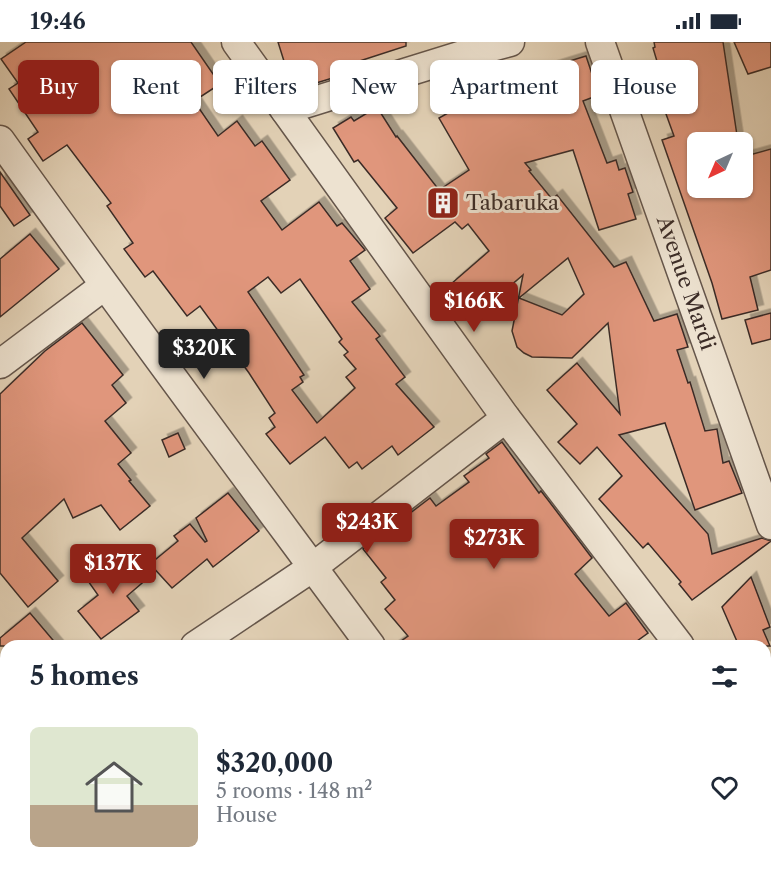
<!DOCTYPE html>
<meta charset="utf-8">
<style>
body{margin:0;font-family:"Libre Caslon Text",serif;background:#f2f2f3;color:#1f2937;height:100vh;display:flex;flex-direction:column;font-size:22px;white-space:nowrap}
*{box-sizing:border-box;margin:0}
p{font-size:20px;color:#747a83}
.icon{flex:none;width:33px;height:33px;fill:none;stroke:currentColor;stroke-width:2;stroke-linecap:round;stroke-linejoin:round}
.map{position:relative;flex:1;overflow:hidden}
.sheet{position:absolute;left:0px;top:598px;width:771px;height:236px;display:flex;flex-direction:column;background:#fff;border-radius:18px 18px 0 0;box-shadow:0 2px 4px #0004}
.sheet>*{flex:none}
.banner{position:absolute;left:18px;top:18px;width:735px;height:54px;display:flex;gap:12px}
.needle{width:39px;rotate:224deg}
.fabs{position:absolute;left:687px;top:90px;display:grid;gap:12px}
.fabs a{display:grid;place-items:center;width:66px;height:66px;border-radius:9px;background:#fff;box-shadow:0 2px 4px #0004;font-size:30px}
.price{position:absolute;translate:-50% -51px;padding:0 14px;border-radius:6px;background:#8f2418;color:#fff;font-size:20px;line-height:39px;filter:drop-shadow(0 2px 3px #0008)}
.price::after{content:'';position:absolute;left:50%;top:36px;width:18px;height:14px;margin-left:-9px;background:inherit;clip-path:polygon(0 0,100% 0,50% 100%)}
.price.active{background:#222;color:#fff}
ul{padding:0;list-style:none}
li{display:flex;align-items:center;gap:18px;height:150px;padding:0 30px}
li+li{border-top:2px solid #e0e1e3}
li span{display:grid;place-items:center;flex:none;width:168px;height:120px;border-radius:9px;color:#555}
li>.icon{margin-inline-start:auto}
span .icon{width:72px;height:72px;fill:#fffc;stroke-width:1}
li b{font-size:26px}
h2{display:flex;justify-content:space-between;align-items:center;height:72px;padding:0 30px;font-size:26px}
.chip{padding:0 21px;border-radius:9px;background:#fff;box-shadow:0 2px 4px #0004;font-size:21px;line-height:54px}
.chip.active{background:#8f2418;color:#fff}
.status{display:flex;justify-content:space-between;align-items:center;height:42px;padding:0 30px;background:#fff;direction:ltr}
.status svg{height:16px;fill:currentColor}
.map>svg:first-child{display:block}
.building{fill:#e0967b;stroke:#3b2c27;stroke-width:1.5;fill-rule:evenodd;filter:url(#shadow)}
.lines{fill:none;stroke-linecap:round;stroke-linejoin:round}
.minor-casing{stroke:#65564b;stroke-width:31}
.minor{stroke:#ede2d0;stroke-width:28}
.labels{text-anchor:middle;stroke-width:6;stroke-linejoin:round;paint-order:stroke}
.poi-label{font-size:21px;fill:#3b2c27;stroke:#ede2d0;text-anchor:start}
.street-label{font-size:21px;fill:#3b2c27;stroke:#ede2d0}
</style>
<div class="status"><b>19:46</b><svg viewBox="0 0 49 12"><path d="M0 12V9h3v3zM5 12V6h3v6zM10 12V3h3v9zM15 12V0h3v12zM26 1h20v11H26zM47 4h2v5h-2z"/></svg></div>
<div class="map">
<svg width="771" height="833" viewBox="0 0 771 833">
<defs>
<filter id="shadow"><feDropShadow dx="5.5" dy="-5.5" stdDeviation="0" flood-color="#0004"/></filter>
</defs>
<rect width="100%" height="100%" fill="#e3d2b7"/>
<filter id="stains"><feTurbulence type="fractalNoise" baseFrequency=".00333" numOctaves="4"/><feColorMatrix values="0 0 0 0 .2 0 0 0 0 .09 0 0 0 0 .02 0 0 0 .5 -.17"/></filter>
<radialGradient id="worn" r=".72"><stop offset=".6" stop-color="#630" stop-opacity="0"/><stop offset="1" stop-color="#630" stop-opacity=".3"/></radialGradient>
<g class="building">
<path d="M26 0H191L220 42 194 59 218 94 237 79 255 104 262 99 290 138 261 159 282 188 319 160 337 184 342 181 365 208 350 219 370 247 352 260 380 294 376 297 405 335 396 342 434 385 398 413 392 404 362 427 357 420 349 426 325 395 290 422 266 392 275 385 269 376 275 371 249 331 200 264 187 274 153 229 145 235 124 207 133 201 107 164 111 161 67 103 43 119 28 97 38 90 9 47 18 41 1 17ZM268 235 281 251 300 237 342 297 339 300 348 310 344 313 356 327 346 335 355 346 317 381 292 348 303 340 300 335 304 333 248 250Z"/>
<path d="M278 0H406V4L335 27 334 28 336 35 293 48Z"/>
<path d="M654 0H723L738 100H698V146H742V115L771 107V228L750 235 758 268 722 277 712 241 662 98 674 94 662 61 650 64 644 42 662 36 653 6 655 5Z"/>
<path d="M734 0H771V25L748 32Z"/>
<path d="M586 14 599 53 583 59 607 121 616 118 619 128 625 126 633 150 628 152 636 177 599 188 573 108 525 121 531 128 529 129 552 157 557 153 614 225 626 220 654 279 677 272 688 305 677 308 688 341 690 340 705 389 717 387 723 421 729 419 742 451 695 468 665 381 619 393 708 492 712 512 762 496 771 499 692 558 679 542 681 540 648 501 643 506 599 457 622 434 597 405 580 422 558 400 577 382 547 348 577 321 620 372 608 281 572 316 532 315 524 311 517 305 512 289 523 233 477 272 451 242 489 209 468 182 462 187 455 180 413 211 385 176 397 166 358 118 354 120 333 86 351 75 354 79 377 65 396 95 397 94 439 148 469 128 439 76 494 45V43L517 33 518 35 546 25 547 26ZM568 216 584 252 562 273 519 256Z"/>
<path d="M0 130 30 173 14 184 0 164Z"/>
<path d="M30 192 59 227 0 275V217Z"/>
<path d="M771 271V297L752 302 745 278Z"/>
<path d="M82 281 123 333 112 343 126 361 105 379 131 411 118 422 131 438 129 439 150 464 120 488 101 463 73 476 64 457 22 496 58 539 28 565 0 531V352L45 309Z"/>
<path d="M178 391 185 407 169 415 162 398Z"/>
<path d="M502 400 539 451 541 449 548 458 592 516 575 532 609 574 626 561 648 591 630 604H394L408 594 385 567 395 558 381 540 386 536 363 507 430 456 436 464 469 440 464 434 489 416 486 412Z"/>
<path d="M228 451 259 489 213 525 207 517 172 546 150 522 178 499 174 494 190 482 205 500 207 499 196 476Z"/>
<path d="M125 509 148 536 127 554 139 569 101 597 78 569 98 553 88 539Z"/>
<path d="M751 535 770 585 763 588 770 604H739L722 565Z"/>
<path d="M30 571 58 604H0V596Z"/>
</g>
<g class="lines">
<g class="minor-casing">
<g id="minor">
<path d="M236 0 506 376 680 604"/>
<path d="M600 0 771 483"/>
<path d="M285 68 469 11 510 0"/>
<path d="M0 98C122 269 247 436 371 604"/>
<path d="M0 322 104 244"/>
<path d="M195 604 313 525 506 376"/>
<path d="M765 642 771 640"/>
<path d="M0 689 6 700"/>
<path d="M0 727 6 724"/>
<path d="M537 828 541 833"/>
</g>
</g>
<use href="#minor" class="minor"/>
</g>
<defs>
<g id="building-square" transform="scale(1.725)"><rect x="-9" y="-9" width="18" height="18" rx="4" fill="#8f2418" stroke="#ede2d0"/><path d="M-4-6H4V6H1V3H-1V6H-4ZM-2.5-4.3h1.7v1.8h-1.7ZM.8-4.3h1.7v1.8H.8ZM-2.5-1h1.7V.8h-1.7ZM.8-1h1.7V.8H.8Z" fill="#fff"/></g>
</defs>
<g fill-rule="evenodd">
<use href="#building-square" x="443" y="161"/>
</g>
<g class="labels">
<g class="poi-label">
<text x="466" y="168">Tabaruka</text>
</g>
<g class="street-label">
<text transform="translate(686 241) rotate(71)" y="7">Avenue Mardi</text>
</g>
</g>
<rect width="100%" height="100%" filter="url(#stains)"/>
<rect width="100%" height="100%" fill="url(#worn)"/>
</svg>
<div class="fabs">
<a><svg class="needle" viewBox="-14 -14 28 28"><path d="M0-13l5 13h-10z" fill="#e53935"/><path d="M0 13l5-13h-10z" fill="#747a83"/></svg></a>
</div>
<b class="price" style="left:474px;top:291px">$166K</b>
<b class="price active" style="left:204px;top:338px">$320K</b>
<b class="price" style="left:367px;top:512px">$243K</b>
<b class="price" style="left:494px;top:528px">$273K</b>
<b class="price" style="left:113px;top:553px">$137K</b>
<div class="banner">
<a class="chip active">Buy</a>
<a class="chip">Rent</a>
<a class="chip">Filters</a>
<a class="chip">New</a>
<a class="chip">Apartment</a>
<a class="chip">House</a>
</div>
<section class="sheet">
<h2>5 homes<svg class="icon" aria-label="filters" viewBox="0 0 24 24"><path d="M4 7h16M4 17h16"/><circle cx="9" cy="7" r="2"/><circle cx="15" cy="17" r="2"/></svg></h2>
<ul>
<li><span style="background:linear-gradient(#dfe7d0 65%,#b9a48a 0)"><svg class="icon" aria-label="home" viewBox="0 0 24 24"><path d="M3 11l9-7 9 7M6 9v11h12V9"/></svg></span><div><b>$320,000</b><p>5 rooms · 148 m²</p><p>House</p></div><svg class="icon" aria-label="heart" viewBox="0 0 24 24"><path d="M12 20l-8-8c-3-5 5-10 8-4 3-6 11-1 8 4z"/></svg></li>
</ul>
</section>
</div>
